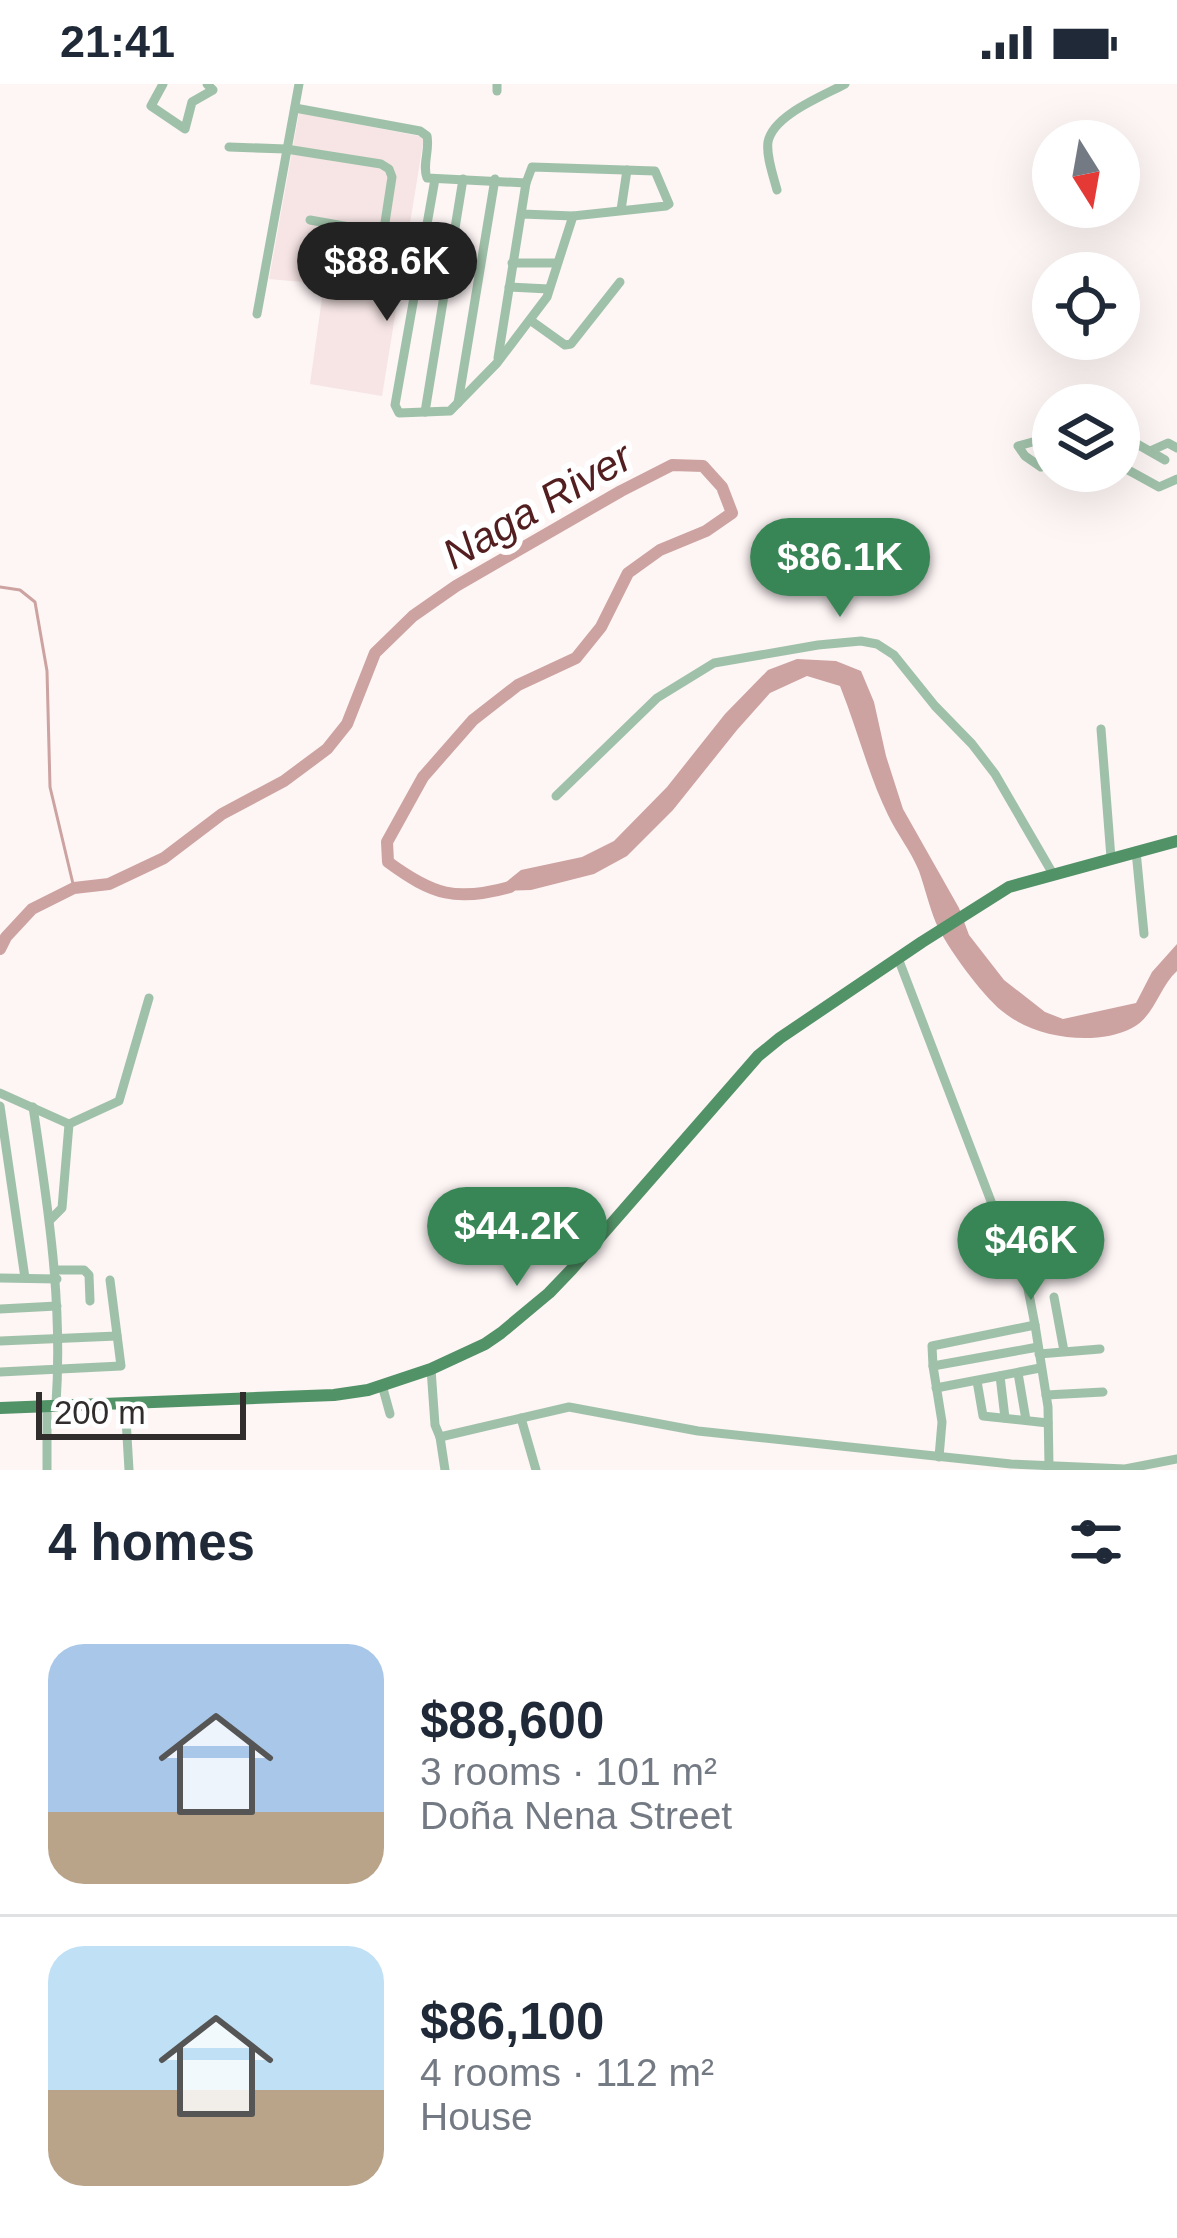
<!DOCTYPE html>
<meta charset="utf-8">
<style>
body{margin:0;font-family:Helvetica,sans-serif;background:#f6f6f7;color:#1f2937;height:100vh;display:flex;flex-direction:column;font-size:45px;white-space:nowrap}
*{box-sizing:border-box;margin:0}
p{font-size:39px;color:#747a83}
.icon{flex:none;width:66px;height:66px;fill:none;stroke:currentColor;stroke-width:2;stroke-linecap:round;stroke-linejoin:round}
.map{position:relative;height:1386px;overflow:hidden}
.drawer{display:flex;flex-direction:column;background:#fff;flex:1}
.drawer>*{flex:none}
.needle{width:78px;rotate:169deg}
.fabs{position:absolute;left:1032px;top:36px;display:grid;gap:24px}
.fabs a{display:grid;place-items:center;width:108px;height:108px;border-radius:50%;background:#fff;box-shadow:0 12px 48px #0002;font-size:60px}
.scale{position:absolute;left:36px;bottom:30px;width:210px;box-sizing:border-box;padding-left:12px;border:6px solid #302d2c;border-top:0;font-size:33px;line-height:42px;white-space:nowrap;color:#302d2c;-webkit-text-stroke:9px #fff;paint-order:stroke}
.price{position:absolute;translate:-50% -102px;padding:0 27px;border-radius:42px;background:#388656;color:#fff;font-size:39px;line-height:78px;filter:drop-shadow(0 3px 6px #0008)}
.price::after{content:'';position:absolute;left:50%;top:72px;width:36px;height:27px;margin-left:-18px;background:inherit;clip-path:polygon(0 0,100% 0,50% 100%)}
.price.active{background:#222;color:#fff}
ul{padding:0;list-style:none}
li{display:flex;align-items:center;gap:36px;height:300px;padding:0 48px}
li+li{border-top:3px solid #e0e1e3}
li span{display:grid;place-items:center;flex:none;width:336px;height:240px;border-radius:36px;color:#555}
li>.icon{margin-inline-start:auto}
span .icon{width:144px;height:144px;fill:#fffc;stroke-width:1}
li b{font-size:51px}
h2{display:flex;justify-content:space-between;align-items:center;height:144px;padding:0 48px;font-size:51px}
.status{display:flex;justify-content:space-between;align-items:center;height:84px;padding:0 60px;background:#fff;direction:ltr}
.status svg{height:33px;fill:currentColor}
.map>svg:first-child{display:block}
.built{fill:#f6e5e4}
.water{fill:#cca3a1}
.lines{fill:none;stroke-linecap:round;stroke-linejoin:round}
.stream{stroke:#cca3a1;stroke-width:3}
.river{stroke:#cca3a1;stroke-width:12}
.minor{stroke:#a0c1a9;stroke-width:9}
.major{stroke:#529267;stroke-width:12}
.labels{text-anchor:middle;stroke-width:12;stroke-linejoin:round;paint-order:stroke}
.water-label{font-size:42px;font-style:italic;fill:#521e1f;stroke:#fff}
</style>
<div class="status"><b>21:41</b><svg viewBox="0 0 49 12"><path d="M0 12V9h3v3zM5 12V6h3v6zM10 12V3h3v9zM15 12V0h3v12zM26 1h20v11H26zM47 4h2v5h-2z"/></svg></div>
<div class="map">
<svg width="1177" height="1386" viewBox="0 0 1177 1386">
<rect width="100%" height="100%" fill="#fef5f5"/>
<path class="built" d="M299 29 424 53 382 312 310 300 324 200 269 195Z"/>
<path class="water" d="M797 575 836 577 861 587 874 618 886 672 903 725 959 824 969 851 1004 896 1045 928 1063 935 1136 919 1152 888 1177 860V887C1159 903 1155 932 1132 944 1095 963 1034 954 1002 927 982 911 946 862 936 839 929 822 925 804 919 787 911 767 897 750 888 731 868 690 857 644 840 602L807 592 770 609 737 646 673 726 627 772 594 790 531 806 495 807 521 786 582 773 614 757 667 703 725 630 768 586Z"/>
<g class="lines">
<path class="stream" d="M0 503 20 506 35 518 47 587 50 703 74 804"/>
<path class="river" d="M0 865 6 853 32 825 74 804 109 800 164 774 222 730 284 697 327 665 347 640 375 569 413 532 456 502 621 407 672 381 703 382 722 403 732 429 706 447 660 466 628 489 601 543 576 574 518 601 473 636 423 693 387 758 388 778C433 811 456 818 510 803"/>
<g class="minor">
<path d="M163 0 151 22 185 45 192 18 213 6 207 0"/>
<path d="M497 0V7"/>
<path d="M295 24 420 47 427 52C430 66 422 81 427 94L526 99"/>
<path d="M229 63 286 65 381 80 389 85 392 93 376 197 349 195 347 191 354 144"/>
<path d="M435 95 395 321 399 329 450 327 497 279 547 213 573 132"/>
<path d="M777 106C773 91 766 72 768 58 773 31 823 12 845 0"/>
<path d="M621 126 627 86"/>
<path d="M310 136 383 149"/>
<path d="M512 179H556"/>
<path d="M509 203 549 205"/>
<path d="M257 230 299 0"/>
<path d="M530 236 565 261 571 260 620 198"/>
<path d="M498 274 526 99 532 83 655 87 669 120 666 122 573 132 522 130"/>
<path d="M458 319 495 95"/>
<path d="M425 328 463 95"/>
<path d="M1047 354 1018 362 1025 372 1041 383 1053 375"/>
<path d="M1119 354 1130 356 1165 376"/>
<path d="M1150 367 1168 359 1177 364"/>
<path d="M1119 381 1159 403 1177 395"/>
<path d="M1101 645 1111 774"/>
<path d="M556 712 657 614 714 579 818 561 861 557 877 560 894 571 935 622 972 660 995 690 1053 790"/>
<path d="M1136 767 1144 850"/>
<path d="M898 874 997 1133 1022 1174 1035 1241"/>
<path d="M0 1009 69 1040 119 1017 149 914"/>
<path d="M0 1022 25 1194"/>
<path d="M33 1023C48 1122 63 1219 56 1320"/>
<path d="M50 1136 62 1124 69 1040"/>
<path d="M56 1186H84L89 1191 90 1217"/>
<path d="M0 1194 57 1195"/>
<path d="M1054 1213 1064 1267"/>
<path d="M0 1225 57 1222"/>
<path d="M0 1257 117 1252"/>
<path d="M1039 1270 1100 1265"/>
<path d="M933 1282 932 1262 1035 1241 1048 1323 1049 1383"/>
<path d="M431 1285 435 1341 440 1353 569 1323 698 1347 1011 1380 1125 1385 1177 1375"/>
<path d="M0 1288 121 1282 110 1196"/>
<path d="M1018 1289 1026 1336"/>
<path d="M1000 1292 1005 1334"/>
<path d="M977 1297 983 1332 1048 1339"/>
<path d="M382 1301 390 1330"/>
<path d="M936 1304 1040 1284"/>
<path d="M1046 1311 1103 1308"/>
<path d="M125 1318 129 1386"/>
<path d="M521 1334 536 1386"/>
<path d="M440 1353 445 1386"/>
<path d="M939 1373 942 1338 933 1282 1038 1263"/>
<path d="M47 1386V1321"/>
</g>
<path class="major" d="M0 1324 334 1311 368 1306 431 1285 485 1260 501 1249 549 1209 572 1185 758 972 780 954 922 858 1009 803 1177 757"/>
</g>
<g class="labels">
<g class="water-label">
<text transform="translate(537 421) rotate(-30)" y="15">Naga River</text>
</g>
</g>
</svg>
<div class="fabs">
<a><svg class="needle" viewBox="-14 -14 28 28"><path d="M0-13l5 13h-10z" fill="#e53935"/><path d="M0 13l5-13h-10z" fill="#747a83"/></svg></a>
<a><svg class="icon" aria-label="locate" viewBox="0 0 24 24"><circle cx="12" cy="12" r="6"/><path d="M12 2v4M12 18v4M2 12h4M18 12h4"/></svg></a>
<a><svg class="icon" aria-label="layers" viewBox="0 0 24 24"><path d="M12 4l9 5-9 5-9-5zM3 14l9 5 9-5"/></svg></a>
</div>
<div class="scale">200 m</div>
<b class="price active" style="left:387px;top:240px">$88.6K</b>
<b class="price" style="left:840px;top:536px">$86.1K</b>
<b class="price" style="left:517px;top:1205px">$44.2K</b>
<b class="price" style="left:1031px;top:1219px">$46K</b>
</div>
<section class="drawer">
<h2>4 homes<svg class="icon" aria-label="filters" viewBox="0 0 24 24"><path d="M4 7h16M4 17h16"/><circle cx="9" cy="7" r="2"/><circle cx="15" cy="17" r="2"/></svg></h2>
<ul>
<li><span style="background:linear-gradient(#a9c7e8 70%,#b9a48a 0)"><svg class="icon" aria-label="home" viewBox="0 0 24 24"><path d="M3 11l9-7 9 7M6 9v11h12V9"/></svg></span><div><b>$88,600</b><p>3 rooms · 101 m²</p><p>Doña Nena Street</p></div></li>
<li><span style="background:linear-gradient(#bfe0f5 60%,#b9a48a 0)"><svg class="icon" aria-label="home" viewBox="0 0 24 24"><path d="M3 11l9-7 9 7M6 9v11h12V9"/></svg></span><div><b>$86,100</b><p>4 rooms · 112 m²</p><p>House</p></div></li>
</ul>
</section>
